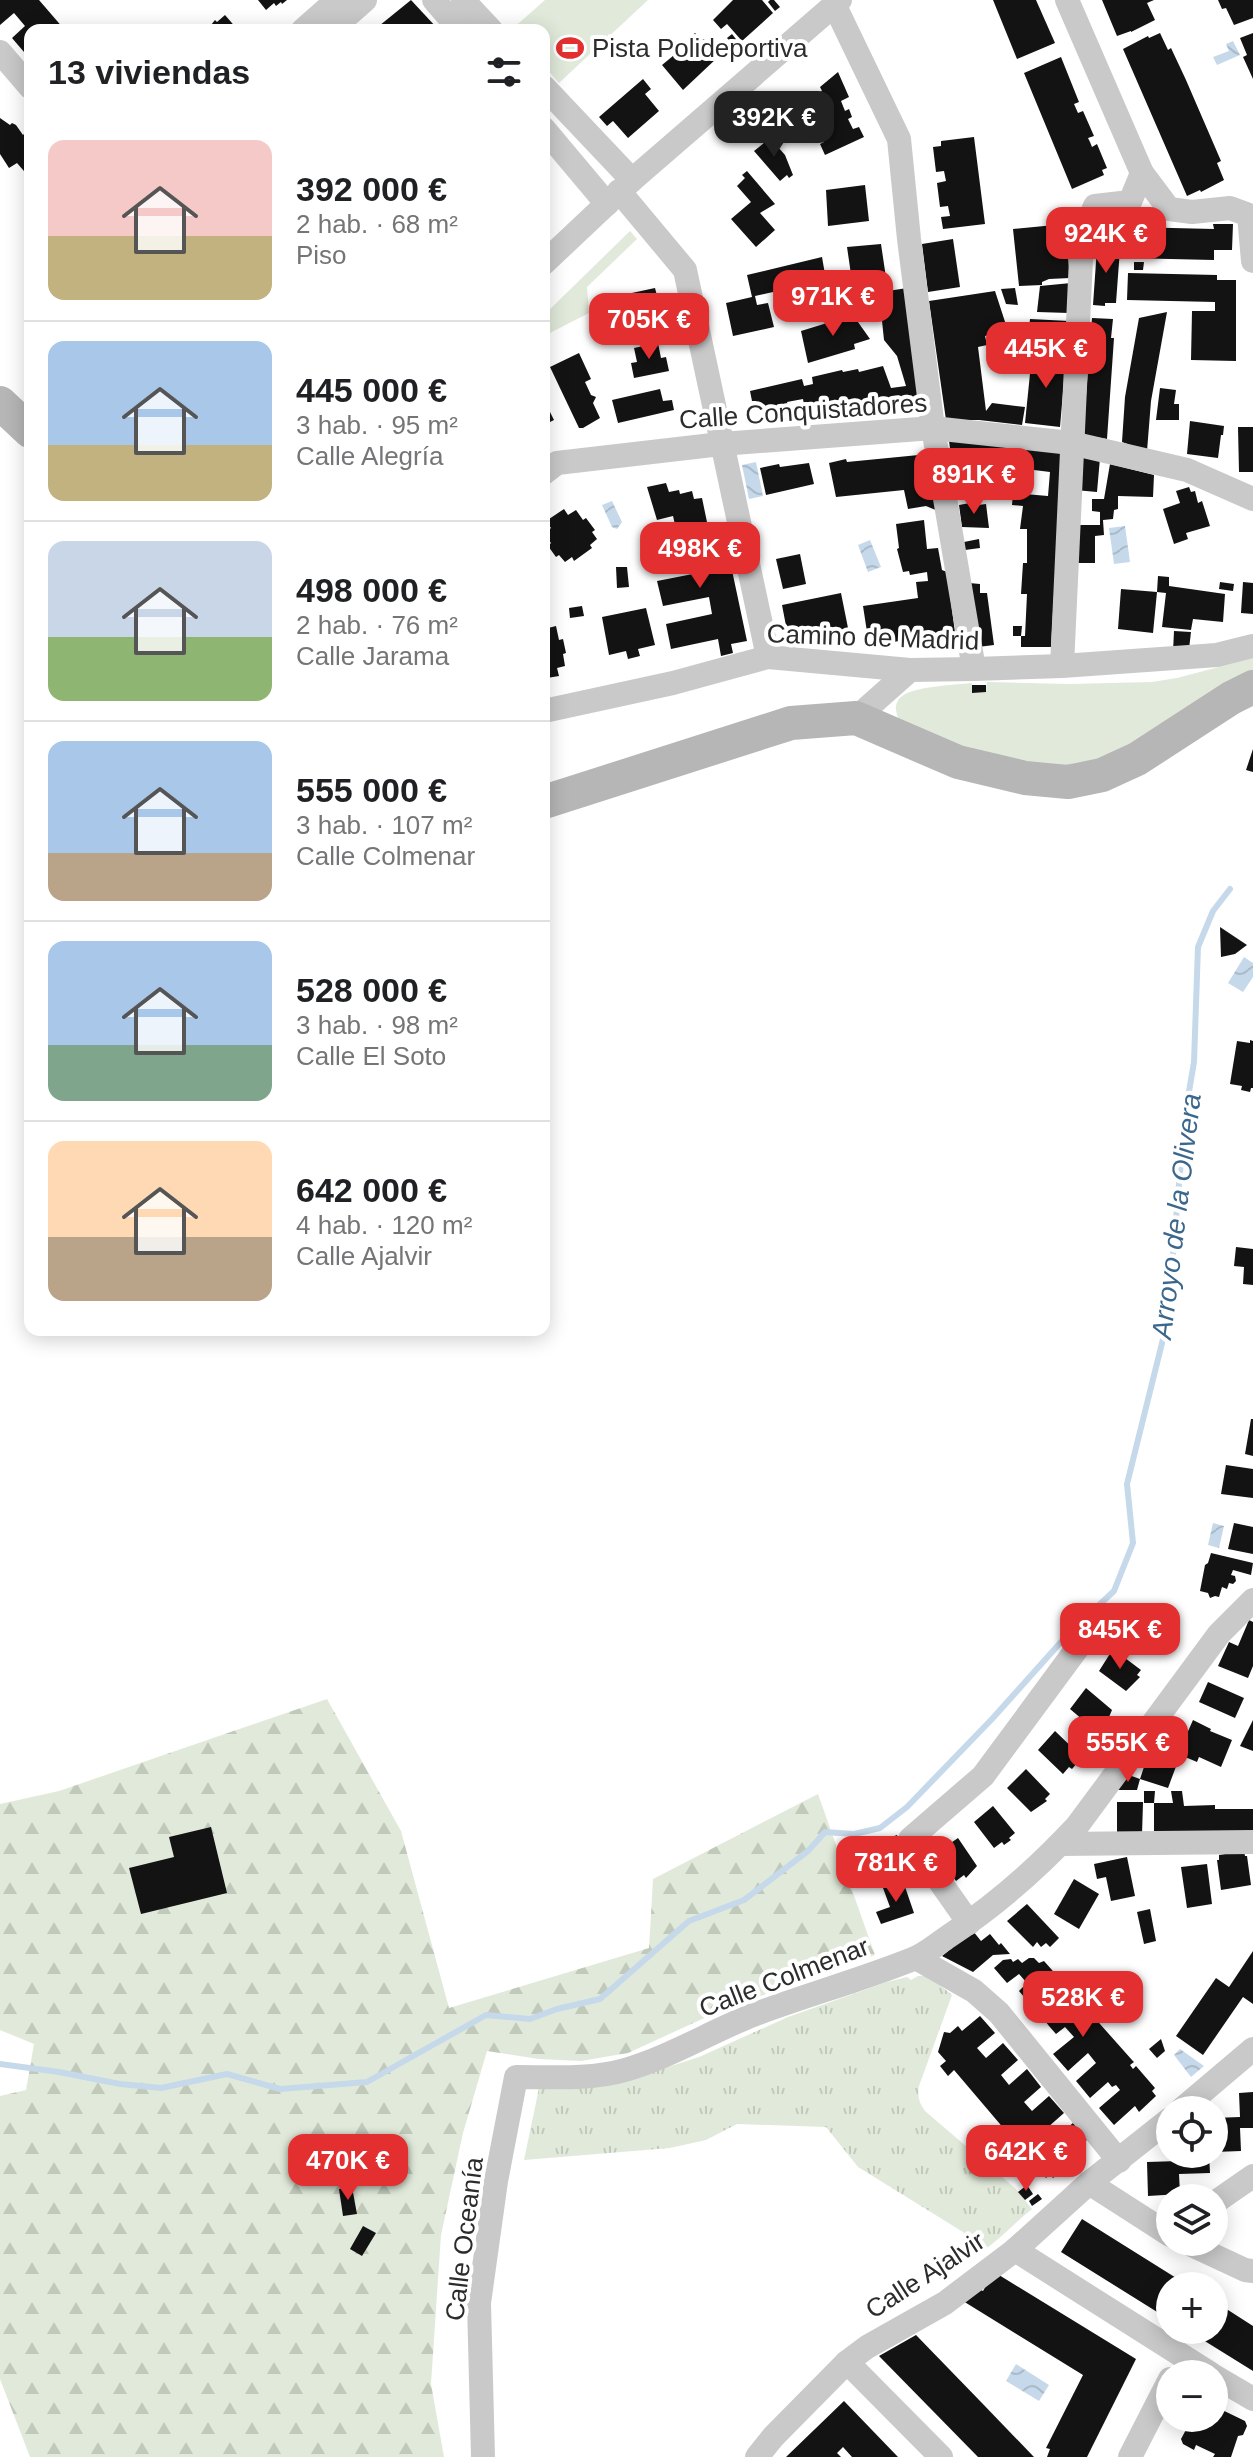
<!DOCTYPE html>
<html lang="es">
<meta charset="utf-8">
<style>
body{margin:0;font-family:Helvetica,sans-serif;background:#f2f2f2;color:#202124;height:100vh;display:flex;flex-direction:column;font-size:30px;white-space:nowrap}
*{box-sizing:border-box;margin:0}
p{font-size:26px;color:#757577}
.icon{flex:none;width:44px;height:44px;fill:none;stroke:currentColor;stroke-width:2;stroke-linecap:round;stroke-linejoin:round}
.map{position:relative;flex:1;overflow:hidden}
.details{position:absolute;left:24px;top:24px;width:526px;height:1312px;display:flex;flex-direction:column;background:#fff;border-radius:16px;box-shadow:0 4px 20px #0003}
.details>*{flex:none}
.fabs{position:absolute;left:1156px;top:2096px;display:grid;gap:16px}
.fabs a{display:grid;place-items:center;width:72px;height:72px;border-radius:50%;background:#fff;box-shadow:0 4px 20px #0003;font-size:40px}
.price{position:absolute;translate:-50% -68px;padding:0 18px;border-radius:16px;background:#e32f2f;color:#fff;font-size:26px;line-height:52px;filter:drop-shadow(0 2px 4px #0008)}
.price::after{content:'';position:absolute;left:50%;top:48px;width:24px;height:18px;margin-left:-12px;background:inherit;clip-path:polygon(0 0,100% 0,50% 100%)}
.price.active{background:#222;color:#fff}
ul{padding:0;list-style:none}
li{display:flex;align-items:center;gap:24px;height:200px;padding:0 24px}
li+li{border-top:2px solid #e0e0e0}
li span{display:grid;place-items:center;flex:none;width:224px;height:160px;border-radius:16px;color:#555}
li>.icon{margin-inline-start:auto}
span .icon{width:96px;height:96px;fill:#fffc;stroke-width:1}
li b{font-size:34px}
h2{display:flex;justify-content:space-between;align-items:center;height:96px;padding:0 24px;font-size:34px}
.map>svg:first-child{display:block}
.green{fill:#e1eada}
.forest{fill:url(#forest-firs)}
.park{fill:url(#park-tufts)}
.water{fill:url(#water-waves)}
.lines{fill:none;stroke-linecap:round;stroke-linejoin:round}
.stream{stroke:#c6d9ea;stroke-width:6}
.building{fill:#131313}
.street{stroke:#c9c9c9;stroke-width:24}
.secondary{stroke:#b6b6b6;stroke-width:34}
.labels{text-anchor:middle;stroke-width:8;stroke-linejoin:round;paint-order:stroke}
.poi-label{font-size:26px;fill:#2c2c2c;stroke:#fff;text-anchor:start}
.street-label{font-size:26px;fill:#2c2c2c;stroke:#fff}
.water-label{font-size:28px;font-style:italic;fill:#3c678d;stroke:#fff}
</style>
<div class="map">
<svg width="1253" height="2457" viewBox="0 0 1253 2457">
<defs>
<pattern id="forest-firs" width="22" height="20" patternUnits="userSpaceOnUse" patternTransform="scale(2)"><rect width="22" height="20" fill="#e1eada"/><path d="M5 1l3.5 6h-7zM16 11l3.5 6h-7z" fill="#c1c9bb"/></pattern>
<pattern id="park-tufts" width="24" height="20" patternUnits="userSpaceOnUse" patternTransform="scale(2)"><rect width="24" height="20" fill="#e1eada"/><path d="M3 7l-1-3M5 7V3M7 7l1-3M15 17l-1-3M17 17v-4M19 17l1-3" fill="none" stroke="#c1c9bb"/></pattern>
<pattern id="water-waves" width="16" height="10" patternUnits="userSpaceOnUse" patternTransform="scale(2)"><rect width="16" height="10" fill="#c6d9ea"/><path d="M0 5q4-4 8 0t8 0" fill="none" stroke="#aabac9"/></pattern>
</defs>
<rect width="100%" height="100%" fill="#fff"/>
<g class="green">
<path d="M545 0H648L559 83 544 66V30H511Z"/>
<path d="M630 231 637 239 587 287 589 313 544 336V315Z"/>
<path d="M1253 658V672L1138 745 1092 764 1043 769 1003 762 900 723C897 715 893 707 899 699 908 686 956 685 972 683V692H986L987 682 1069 684 1152 682 1177 678Z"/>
</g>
<path class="forest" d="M327 1699 401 1831 449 2008 649 1948 653 1879 818 1794 875 1955 724 2009 628 2053 581 2061 539 2059 487 2051 463 2133 441 2235 431 2384 444 2457H30L0 2379V2096L26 2090 34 2044 0 2030V1804L59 1791Z"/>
<path class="park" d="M918 1976H929L952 1995 919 2086C917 2096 919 2103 925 2111L1015 2188 1032 2209C1014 2223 999 2241 979 2253L963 2232 858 2167 826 2127 737 2124 706 2140 670 2148 524 2160 539 2088 628 2080 699 2057 788 2017 887 1982 907 1977 911 1980Z"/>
<g class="water">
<path d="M1233 41 1240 55 1217 65 1213 57 1229 51 1226 44Z"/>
<path d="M756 462 763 496 749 499 742 465Z"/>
<path d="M612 501 622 522 617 529 612 527 602 505Z"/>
<path d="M1125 526 1130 562 1114 564 1109 528Z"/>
<path d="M870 540 881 567 868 572 858 545Z"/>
<path d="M1244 957 1253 963V977L1243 992 1228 983Z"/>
<path d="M1213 1523 1224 1526 1219 1548 1208 1545Z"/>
<path d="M1127 1985 1135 1994 1120 2007 1118 2004 1113 2005 1114 2000 1112 1998Z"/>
<path d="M1180 2049 1204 2066 1191 2077 1174 2055Z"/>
<path d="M1016 2364 1049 2385 1039 2401 1006 2381Z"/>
</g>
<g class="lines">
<path class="stream" d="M0 2064 59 2072 120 2084 161 2088 227 2074 280 2089 367 2082 486 2015 530 2019 557 2009 600 1999 689 1921 744 1900 808 1851 825 1832 854 1834 880 1828 907 1807 992 1719 1069 1633 1114 1591 1133 1543 1127 1484 1167 1323 1185 1115 1194 1062 1198 947 1213 911 1230 889"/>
</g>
<g class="building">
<path d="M0 0H39L64 29 67 26 71 30H30V47L24 52 12 38 25 26 14 13 0 25Z"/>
<path d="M258 0H287L282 4 281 2 276 6 274 3 266 10Z"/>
<path d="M411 0 437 28 434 30H374Z"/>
<path d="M733 0H762L773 13 742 41 727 24 721 29 713 20Z"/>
<path d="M770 0H774L780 7 775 11 768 2Z"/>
<path d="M993 0H1036L1055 43 1017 59Z"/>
<path d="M1102 0H1154L1147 3 1155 20 1131 32V31L1117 36Z"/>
<path d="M1218 0H1253V18L1234 25 1226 8 1222 9Z"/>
<path d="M225 15 238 30H207L215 20 217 22Z"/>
<path d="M695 33 702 40 704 39 717 58 683 90 662 65 679 51 677 49Z"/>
<path d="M1160 33 1168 50 1171 48 1186 80 1221 161 1217 163 1224 180 1201 192 1200 190 1187 196 1123 49 1148 36 1149 38Z"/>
<path d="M1253 33V79L1243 57 1247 55 1240 38Z"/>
<path d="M732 34 739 43 735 47 727 38Z"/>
<path d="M1061 57 1079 102 1074 104 1078 113 1083 111 1094 136 1088 138 1090 142 1092 147 1097 144 1107 168 1102 170 1104 175 1072 189 1024 73Z"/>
<path d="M838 72 849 97 841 101 845 111 849 109 852 117 848 119 853 129 859 127 864 137 825 155 820 144 824 142 820 131 818 132 814 124 809 126 805 116 810 114 804 101 822 91 820 87Z"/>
<path d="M643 79 651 89 645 94 659 111 628 138 613 121 607 126 599 117Z"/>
<path d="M0 118 10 125 12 123 16 125 23 135 24 134 29 140 30 192 24 185 30 178 17 163 9 168 0 154Z"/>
<path d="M974 137 985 224 943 229 941 217 950 216 948 206 940 207 937 183 946 181 944 171 936 172 933 147 941 146V141Z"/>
<path d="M770 138 785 155 793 175 789 178 787 175 780 181 754 151Z"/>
<path d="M747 171 775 204 760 213 775 230 756 247 731 219 751 202 737 186 745 178 742 175Z"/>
<path d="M865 185 869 221 828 226 826 190Z"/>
<path d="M1065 224 1070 278 1049 279 1042 282V285L1019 286 1013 229Z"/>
<path d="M1213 224H1233L1232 250H1214V260L1126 258 1120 231H1130V227L1214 229Z"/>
<path d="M953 239 960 287 928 292 922 244Z"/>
<path d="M881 244 888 291 907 288 922 400 880 406V404L865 407V405L849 408V406L833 409V406L818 409 817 402 804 405 803 399 787 402 788 406 774 409 773 405 758 409 756 401H752L750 391 802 379 804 386 813 384 812 377 842 370 843 372 858 369 859 372 883 366 891 388 906 386 897 356 884 340 879 292 854 295 847 247Z"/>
<path d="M1101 244 1120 249 1116 303H1105V306L1093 305 1097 248H1100Z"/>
<path d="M822 257 826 280 755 296 757 305 768 303 774 327 733 336 726 303 752 297 747 275Z"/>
<path d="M1134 262H1144L1143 270H1134Z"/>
<path d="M1128 273 1217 275V280H1236V361L1191 360 1192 311H1215V302L1127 300Z"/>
<path d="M1071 283 1069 313 1037 312 1040 286Z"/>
<path d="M655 288 661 311 657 312 659 322 612 332 604 299Z"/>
<path d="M1015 288 1018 305 1006 304 1001 289Z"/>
<path d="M995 291 1008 331 985 336 987 345 978 347 986 411 992 403 1025 407 1022 425 979 420H946L929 301Z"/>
<path d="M1167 312 1151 401 1147 451 1122 442 1125 397 1139 318Z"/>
<path d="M853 315 870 339 854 344 855 349 808 363 801 331Z"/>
<path d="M1092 318 1113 319 1111 338H1114L1107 439 1083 435Z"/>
<path d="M1030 319 1069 321 1068 331 1062 330 1061 342 1068 343 1067 352 1027 348Z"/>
<path d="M658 343 661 358 666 357 669 371 634 378 631 363 637 362 634 348Z"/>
<path d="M579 353 591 379 585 382 591 395 596 397 593 403 600 418 583 428H579L550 367Z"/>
<path d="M1032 354 1066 357 1060 427 1025 423Z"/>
<path d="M1160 388 1176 390 1174 404H1179V420H1156Z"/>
<path d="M660 389 663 401 672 400 674 410 618 423 612 400Z"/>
<path d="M544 400 554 420 544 425Z"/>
<path d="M1190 421 1224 426 1223 435H1221L1218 458 1187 454Z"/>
<path d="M1238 427H1253V472H1239Z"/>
<path d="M949 441 1062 452 1051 647H1021V636H1013V626H1022L1021 636H1025L1027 594H1021L1023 563H1027V529H1020L1023 506 1012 505 1013 493 1048 496 1050 472 964 461 968 492H956Z"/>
<path d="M929 454 938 511 926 506 908 509 904 490 836 497 829 463 846 459 847 462Z"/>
<path d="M1079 456 1100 458 1097 492 1075 490Z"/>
<path d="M809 463 814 484 766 495 760 468 779 464 780 467Z"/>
<path d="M1110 464 1154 475 1153 497 1118 496V509L1114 510 1113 519 1103 520 1104 535 1095 536V563H1074L1075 525H1100V512L1092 511V499H1104Z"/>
<path d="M666 483 669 492 679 490 680 494 692 491 694 499 702 498 707 522 676 529 673 516 657 520 647 487Z"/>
<path d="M1189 487 1191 492 1195 491 1198 503 1202 501 1210 526 1186 533 1188 539 1174 544 1163 509 1180 503 1176 491Z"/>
<path d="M970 503V506L986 504 989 528 962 527 959 505Z"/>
<path d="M564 509 568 515 576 510 583 520 586 518 595 530 592 532 597 539 590 545 592 548 574 561 572 557 565 562 559 555 556 557 548 546 551 543 544 534 551 528 546 521Z"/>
<path d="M924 520 927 549 938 548 942 570 947 572 956 640 924 645 923 638 869 645 863 606 918 598 916 582 928 581 927 572 910 575 909 571 903 572 897 549 899 548 896 524Z"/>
<path d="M706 526 710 546 726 542 747 641 731 644 733 653 721 656 718 639 671 649 666 624 712 614 709 597 663 606 657 581 703 572 700 554 652 564 646 538Z"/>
<path d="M979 539 980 548 965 550 964 542Z"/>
<path d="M800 554 806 584 783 589 776 559Z"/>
<path d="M616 567H627L629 587 617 588Z"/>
<path d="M1158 576 1169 577V586L1225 594 1223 622 1193 619 1191 630 1162 627 1166 593 1157 592Z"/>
<path d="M1220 582 1234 584 1233 591 1219 589Z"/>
<path d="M1243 582 1253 583V614L1241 613Z"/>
<path d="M969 583 980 584V593H987L994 645 978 647Z"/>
<path d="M1121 589 1157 592 1153 633 1118 629Z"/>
<path d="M841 593 849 633 816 639 814 629 797 632 796 629 787 631 782 605Z"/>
<path d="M582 606 584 616 570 618 569 608Z"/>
<path d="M646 608 655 645 638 649 640 656 628 659 626 651 609 655 602 617Z"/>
<path d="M556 626 559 640 563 639 566 653 563 654 565 666 557 668 559 676 547 678 544 665V629Z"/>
<path d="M1174 631 1191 632 1189 649 1173 652Z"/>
<path d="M972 685H986V692L972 693Z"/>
<path d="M1253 749V772L1246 770Z"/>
<path d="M1220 927 1247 945 1235 954 1221 957Z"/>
<path d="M1250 1040 1253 1041V1088H1251L1250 1092 1241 1090 1242 1086 1230 1084 1237 1041 1250 1043Z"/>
<path d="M1236 1247 1253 1249V1285L1243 1284 1244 1267 1234 1266Z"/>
<path d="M1251 1419H1253V1456L1245 1454Z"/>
<path d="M1226 1465 1253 1469V1498L1221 1494Z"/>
<path d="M1234 1523 1253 1527V1554L1228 1549Z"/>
<path d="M1211 1553 1253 1563 1251 1575 1233 1570 1231 1575 1235 1576 1236 1581 1233 1584 1229 1583 1227 1589 1222 1587 1219 1597 1215 1596 1210 1598 1208 1593 1200 1591 1205 1565 1208 1563Z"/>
<path d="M1249 1620 1253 1622V1666L1248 1678 1218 1666 1229 1642 1238 1646Z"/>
<path d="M1113 1649 1141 1670 1137 1675 1140 1677 1126 1691 1099 1671Z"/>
<path d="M1208 1682 1244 1698 1235 1718 1199 1702Z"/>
<path d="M1086 1688 1112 1710 1106 1724 1103 1723 1096 1731 1070 1709Z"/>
<path d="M1193 1720 1211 1729 1210 1731 1232 1740 1221 1767 1199 1757 1197 1762 1178 1754Z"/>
<path d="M1253 1720V1751L1240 1746Z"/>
<path d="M1055 1731 1080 1755 1076 1760 1078 1762 1072 1769 1069 1767 1063 1774 1038 1750Z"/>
<path d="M1149 1752 1178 1761 1168 1788 1140 1779Z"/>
<path d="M1026 1769 1050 1794 1045 1799 1047 1801 1031 1812 1007 1788Z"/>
<path d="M1126 1774 1140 1779 1137 1790H1114Z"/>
<path d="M1144 1791H1155L1154 1803H1173L1171 1791H1182L1184 1806 1215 1805V1809H1253V1833L1154 1834V1803H1144Z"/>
<path d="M1117 1802H1143L1142 1834H1117Z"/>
<path d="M993 1806 1015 1833 1009 1838 1011 1840 1004 1845 1002 1842 994 1848 974 1822Z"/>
<path d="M211 1827 227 1893 141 1914 129 1868 174 1857 169 1837Z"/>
<path d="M897 1835 899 1840 888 1844 886 1839Z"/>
<path d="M958 1838 977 1866 966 1878 964 1875 956 1881 936 1853Z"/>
<path d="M1244 1851 1245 1856H1247L1251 1885 1221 1890 1217 1860H1219V1855Z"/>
<path d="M868 1853 875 1870 859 1877 852 1859Z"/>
<path d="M1127 1857 1135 1896 1111 1901 1106 1877 1097 1879 1094 1864Z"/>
<path d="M1207 1864 1212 1904 1187 1908 1181 1867Z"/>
<path d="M1074 1879 1099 1894 1079 1929 1054 1914Z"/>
<path d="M903 1881 914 1913 881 1924 876 1912 890 1907 883 1888Z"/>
<path d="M1027 1904 1059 1938 1050 1947 1046 1943 1041 1947 1037 1942 1033 1947 1007 1921Z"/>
<path d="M1150 1909 1156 1941 1144 1944 1137 1912Z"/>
<path d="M973 1931 981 1941 990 1934 999 1945 1001 1943 1010 1954 993 1955 973 1972 942 1956Z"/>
<path d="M1253 1951V2004L1243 1997 1203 2055 1176 2036 1216 1978 1229 1987Z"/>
<path d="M1029 1958H1034L1039 1963 1044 1961 1132 2060 1134 2062 1130 2065 1133 2069 1136 2066 1155 2088 1152 2091 1156 2096 1139 2112 1135 2106 1114 2125 1099 2108 1120 2090 1116 2085 1112 2087 1108 2082 1090 2098 1076 2081 1096 2063 1088 2053 1068 2071 1053 2054 1074 2037 1065 2027 1056 2034 1049 2026 1042 2017 1050 2010 1042 2000 1033 2007 1030 2004 1019 1991 1027 1983 1019 1974 1007 1983 994 1968 1003 1960 1011 1959 1013 1962 1018 1959 1022 1963Z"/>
<path d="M980 2016 995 2033 977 2048 986 2058 1003 2043 1018 2060 1001 2075 1009 2085 1027 2069 1041 2087 1024 2102 1032 2111 1049 2096 1064 2113 1047 2128 1055 2138 1073 2123 1088 2139 1070 2155 1074 2160 1053 2178 1050 2174 1046 2178 1038 2168 1033 2172 1025 2163 1033 2155 1027 2148 1023 2151 954 2070 948 2076 940 2066 946 2061 938 2052 944 2032 950 2033 958 2026 962 2031Z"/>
<path d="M1161 2039 1165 2051 1157 2058 1149 2049Z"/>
<path d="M1253 2092V2128H1240L1241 2151 1214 2152V2118L1240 2117 1239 2093Z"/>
<path d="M1178 2154H1209L1210 2173 1179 2174 1180 2194 1148 2196 1147 2162 1179 2161Z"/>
<path d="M1027 2185 1033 2194 1025 2200 1018 2192Z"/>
<path d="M352 2187 357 2214 343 2216 339 2189Z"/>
<path d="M1038 2194 1042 2199 1032 2206 1029 2201Z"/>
<path d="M1082 2219 1189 2286H1170V2320L1061 2252Z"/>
<path d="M363 2226 376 2233 362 2256 350 2249Z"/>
<path d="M999 2275 1136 2359 1087 2457H1047L1050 2449 1046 2448 1083 2375 963 2301 979 2289 983 2291 988 2282Z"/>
<path d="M1214 2301 1253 2326V2371L1187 2330H1214Z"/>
<path d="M916 2335 981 2402 1034 2457H978L879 2356Z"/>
<path d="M844 2401 898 2457H852L843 2447 837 2453 841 2457H786Z"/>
<path d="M1214 2406 1245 2421 1247 2426 1243 2435 1238 2436 1231 2457H1213L1215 2454 1196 2445 1194 2450 1183 2444 1181 2439 1189 2424 1193 2423 1196 2418H1214Z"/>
</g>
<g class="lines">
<g class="street">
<path d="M434 0 460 30"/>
<path d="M463 0 491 30"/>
<path d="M1067 0 1142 173 1169 209 1192 212 1230 208 1249 215 1253 261"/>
<path d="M834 4 899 139 909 239 933 428 974 669"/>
<path d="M303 30 337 0"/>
<path d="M331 30 365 0"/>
<path d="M0 52 30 87"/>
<path d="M544 87 632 180"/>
<path d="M544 129 607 204"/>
<path d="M619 191 685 270 768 657"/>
<path d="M544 263 632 180 840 0"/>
<path d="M544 473 557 463 721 444 933 428 1071 443 1187 470 1253 499"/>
<path d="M1062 666 1082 237 1095 206 1130 202 1142 173"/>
<path d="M544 711 673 683 768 657 910 670 974 669 1062 666 1217 655 1253 646"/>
<path d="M856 718 910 670"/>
<path d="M1060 1844 1253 1842"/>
<path d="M969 1923 910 1839 983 1776 1093 1627"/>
<path d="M916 1958 974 1991 999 2013 1119 2161"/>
<path d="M1181 2110 1253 2049"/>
<path d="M1089 2183 1170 2235"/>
<path d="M1214 2203 1253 2176"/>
<path d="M1185 2242 1245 2270 1253 2271"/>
<path d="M1015 2250 1211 2374"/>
<path d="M847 2362 941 2457"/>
<path d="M1214 2376 1253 2399"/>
<path d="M483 2457 479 2303 496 2181 516 2077C552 2077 590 2080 625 2070 670 2057 710 2032 753 2015 806 1995 861 1980 913 1959 926 1954 937 1944 949 1936 996 1905 1038 1868 1077 1826L1219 1634 1253 1600"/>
<path d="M757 2457 773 2437 847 2362 867 2347 945 2303 1015 2250 1089 2183 1170 2119"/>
<path d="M1130 2457 1170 2379"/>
</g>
<g class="secondary">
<path d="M0 403 30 431"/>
<path d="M544 802 791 723 856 718 958 762 1025 778 1068 782 1102 775 1137 759 1231 698 1253 687"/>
</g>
</g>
<defs>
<g id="stadium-bare" transform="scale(2.16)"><path d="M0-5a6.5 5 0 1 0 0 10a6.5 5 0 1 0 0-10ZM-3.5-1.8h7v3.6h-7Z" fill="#e32f2f" stroke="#fff" stroke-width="2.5" paint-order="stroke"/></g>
</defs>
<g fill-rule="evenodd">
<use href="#stadium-bare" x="570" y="48"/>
</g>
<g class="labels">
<g class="poi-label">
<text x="592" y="57">Pista Polideportiva</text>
</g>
<g class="street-label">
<text transform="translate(803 411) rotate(-4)" y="9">Calle Conquistadores</text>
<text transform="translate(873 637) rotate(2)" y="9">Camino de Madrid</text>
<text transform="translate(784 1977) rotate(-21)" y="9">Calle Colmenar</text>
<text transform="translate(464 2239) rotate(-83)" y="9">Calle Oceanía</text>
<text transform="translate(925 2275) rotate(-33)" y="9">Calle Ajalvir</text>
</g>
<g class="water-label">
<text transform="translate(1176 1216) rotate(-83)" y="10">Arroyo de la Olivera</text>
</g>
</g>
</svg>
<div class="fabs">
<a><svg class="icon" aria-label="locate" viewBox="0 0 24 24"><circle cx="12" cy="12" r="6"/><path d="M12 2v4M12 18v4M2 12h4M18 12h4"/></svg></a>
<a><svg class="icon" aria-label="layers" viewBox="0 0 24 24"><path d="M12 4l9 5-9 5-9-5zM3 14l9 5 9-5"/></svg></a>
<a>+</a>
<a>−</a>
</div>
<b class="price active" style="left:774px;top:159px">392K €</b>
<b class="price" style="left:1106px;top:275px">924K €</b>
<b class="price" style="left:833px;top:338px">971K €</b>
<b class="price" style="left:649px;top:361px">705K €</b>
<b class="price" style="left:1046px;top:390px">445K €</b>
<b class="price" style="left:974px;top:516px">891K €</b>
<b class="price" style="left:700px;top:590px">498K €</b>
<b class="price" style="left:1120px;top:1671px">845K €</b>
<b class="price" style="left:1128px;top:1784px">555K €</b>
<b class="price" style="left:896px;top:1904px">781K €</b>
<b class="price" style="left:1083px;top:2039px">528K €</b>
<b class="price" style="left:1026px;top:2193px">642K €</b>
<b class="price" style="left:348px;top:2202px">470K €</b>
<section class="details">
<h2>13 viviendas<svg class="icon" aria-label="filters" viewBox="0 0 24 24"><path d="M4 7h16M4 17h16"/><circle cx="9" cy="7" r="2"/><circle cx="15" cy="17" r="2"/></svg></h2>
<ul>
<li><span style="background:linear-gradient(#f6c9c9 60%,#c2b280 0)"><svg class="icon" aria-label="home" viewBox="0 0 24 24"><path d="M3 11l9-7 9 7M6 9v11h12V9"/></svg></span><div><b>392 000 €</b><p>2 hab. · 68 m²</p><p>Piso</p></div></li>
<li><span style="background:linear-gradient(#a9c7e8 65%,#c2b280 0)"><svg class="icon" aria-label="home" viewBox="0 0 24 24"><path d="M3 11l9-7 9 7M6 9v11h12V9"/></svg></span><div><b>445 000 €</b><p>3 hab. · 95 m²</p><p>Calle Alegría</p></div></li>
<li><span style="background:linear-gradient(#c9d6e8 60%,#8fb573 0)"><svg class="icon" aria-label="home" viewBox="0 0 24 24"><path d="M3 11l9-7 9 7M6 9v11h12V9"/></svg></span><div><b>498 000 €</b><p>2 hab. · 76 m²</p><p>Calle Jarama</p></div></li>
<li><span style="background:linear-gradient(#a9c7e8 70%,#b9a48a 0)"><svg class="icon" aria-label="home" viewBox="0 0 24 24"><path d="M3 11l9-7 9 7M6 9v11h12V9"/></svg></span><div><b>555 000 €</b><p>3 hab. · 107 m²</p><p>Calle Colmenar</p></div></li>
<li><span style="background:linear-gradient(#a9c7e8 65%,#7fa58c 0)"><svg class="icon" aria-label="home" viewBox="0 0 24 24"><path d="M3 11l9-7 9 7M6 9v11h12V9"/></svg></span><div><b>528 000 €</b><p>3 hab. · 98 m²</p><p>Calle El Soto</p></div></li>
<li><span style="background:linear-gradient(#ffd9b3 60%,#b9a48a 0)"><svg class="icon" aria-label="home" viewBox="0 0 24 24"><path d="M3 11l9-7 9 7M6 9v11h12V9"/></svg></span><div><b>642 000 €</b><p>4 hab. · 120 m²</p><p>Calle Ajalvir</p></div></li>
</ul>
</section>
</div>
